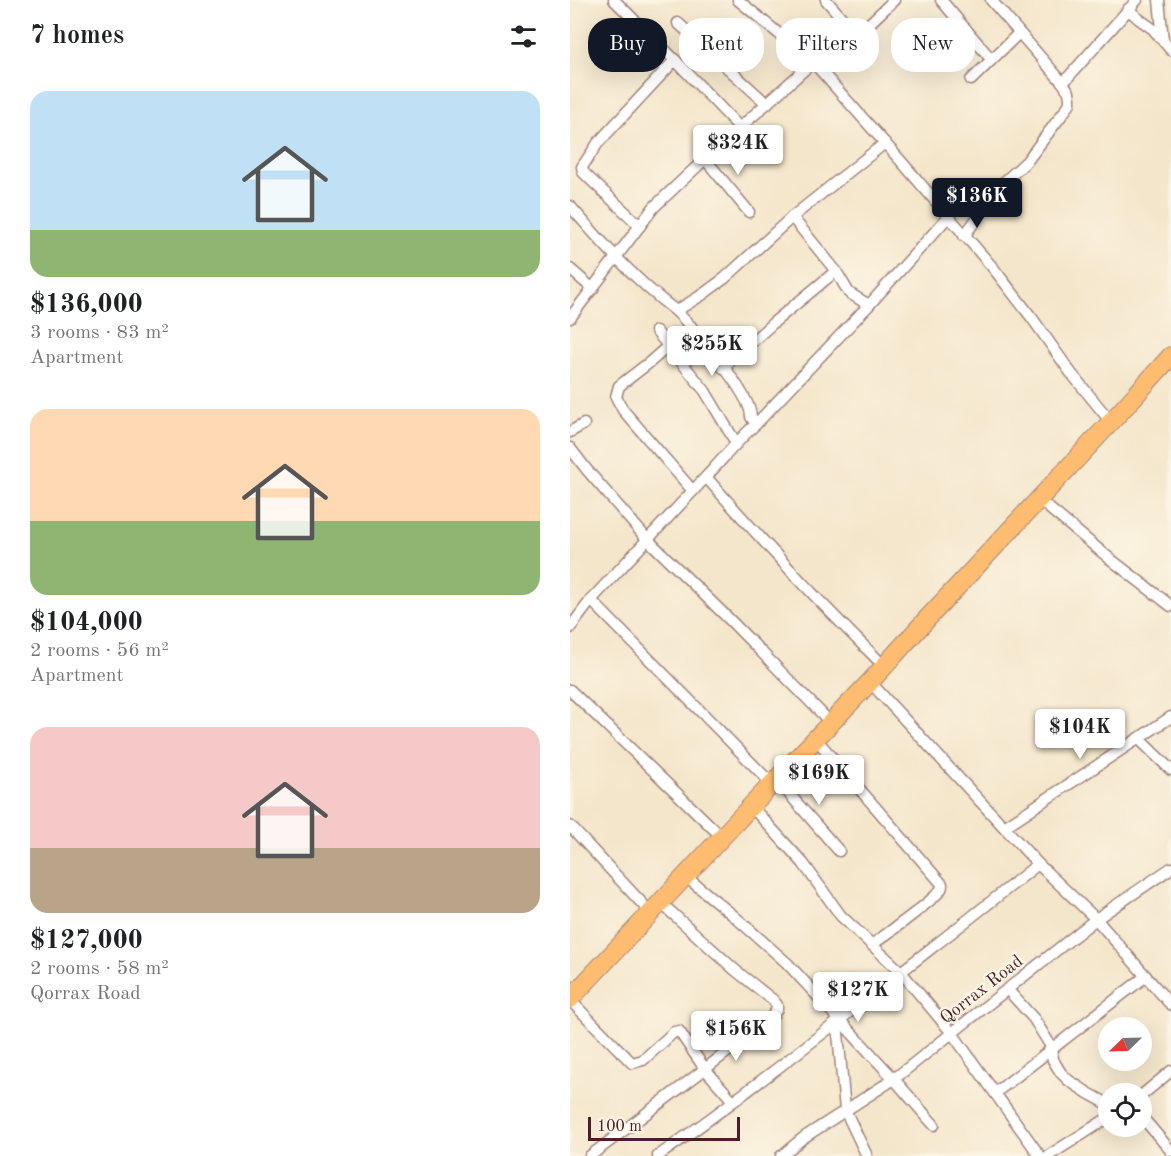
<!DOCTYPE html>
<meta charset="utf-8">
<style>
body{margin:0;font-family:"Old Standard TT",serif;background:#f2f2f2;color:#202124;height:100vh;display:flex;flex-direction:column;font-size:22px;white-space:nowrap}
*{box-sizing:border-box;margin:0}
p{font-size:20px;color:#757577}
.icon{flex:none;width:33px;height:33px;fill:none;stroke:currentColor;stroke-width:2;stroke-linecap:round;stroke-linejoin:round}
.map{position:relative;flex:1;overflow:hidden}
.side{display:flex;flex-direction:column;background:#fff;width:570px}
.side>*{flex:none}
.hud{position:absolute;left:18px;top:18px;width:492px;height:54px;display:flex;gap:12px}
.needle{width:39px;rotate:247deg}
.controls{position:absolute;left:528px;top:1017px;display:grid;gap:12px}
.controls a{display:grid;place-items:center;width:54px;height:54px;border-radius:50%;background:#fff;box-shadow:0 6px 24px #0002;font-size:30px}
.scale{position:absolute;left:18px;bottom:15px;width:152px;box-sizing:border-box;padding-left:6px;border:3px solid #4a1f2b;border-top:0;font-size:16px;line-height:21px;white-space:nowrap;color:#4a1f2b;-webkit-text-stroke:4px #fcf5e5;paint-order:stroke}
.price{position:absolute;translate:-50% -51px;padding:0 14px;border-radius:6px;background:#fff;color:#222;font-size:20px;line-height:39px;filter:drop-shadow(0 2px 3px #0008)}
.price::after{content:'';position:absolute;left:50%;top:36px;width:18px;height:14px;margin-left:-9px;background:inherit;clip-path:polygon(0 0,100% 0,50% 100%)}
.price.current{background:#111827;color:#fff}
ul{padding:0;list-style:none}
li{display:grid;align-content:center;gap:12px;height:318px;padding:0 30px}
li span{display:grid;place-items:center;height:186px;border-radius:18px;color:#555}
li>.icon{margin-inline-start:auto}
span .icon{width:108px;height:108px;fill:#fffc;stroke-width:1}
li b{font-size:26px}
h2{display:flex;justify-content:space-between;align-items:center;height:72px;padding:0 30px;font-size:26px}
.tag{padding:0 21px;border-radius:24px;background:#fff;box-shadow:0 6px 24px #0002;font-size:21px;line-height:54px}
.tag.current{background:#111827;color:#fff}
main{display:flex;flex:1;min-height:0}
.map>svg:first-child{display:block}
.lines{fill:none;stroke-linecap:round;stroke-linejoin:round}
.street-casing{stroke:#9f827b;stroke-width:13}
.primary-casing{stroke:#9f827b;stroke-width:20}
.street{stroke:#fff;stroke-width:10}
.primary{stroke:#febc70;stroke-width:18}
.labels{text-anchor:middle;stroke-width:5;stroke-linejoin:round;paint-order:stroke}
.street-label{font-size:18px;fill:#4a1f2b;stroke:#fcf5e5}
</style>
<main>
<section class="side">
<h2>7 homes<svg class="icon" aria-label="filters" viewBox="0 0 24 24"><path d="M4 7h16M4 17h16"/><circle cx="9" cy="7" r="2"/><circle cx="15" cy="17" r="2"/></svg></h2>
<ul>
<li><span style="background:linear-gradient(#bfe0f5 75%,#8fb573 0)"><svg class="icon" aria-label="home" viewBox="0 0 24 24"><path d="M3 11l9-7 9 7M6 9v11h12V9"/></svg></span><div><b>$136,000</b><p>3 rooms · 83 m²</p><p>Apartment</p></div></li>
<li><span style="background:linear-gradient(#ffd9b3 60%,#8fb573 0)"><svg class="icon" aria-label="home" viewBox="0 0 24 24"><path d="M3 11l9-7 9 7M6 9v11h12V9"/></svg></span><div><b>$104,000</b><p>2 rooms · 56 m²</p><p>Apartment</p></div></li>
<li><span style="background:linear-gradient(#f6c9c9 65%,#b9a48a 0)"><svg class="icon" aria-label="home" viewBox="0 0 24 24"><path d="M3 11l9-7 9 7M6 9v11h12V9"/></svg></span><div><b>$127,000</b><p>2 rooms · 58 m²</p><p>Qorrax Road</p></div></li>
</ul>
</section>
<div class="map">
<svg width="601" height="1156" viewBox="0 0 601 1156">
<rect width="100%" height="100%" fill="#fcf5e5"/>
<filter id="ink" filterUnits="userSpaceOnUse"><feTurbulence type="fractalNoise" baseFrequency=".0167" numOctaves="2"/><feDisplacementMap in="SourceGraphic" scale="12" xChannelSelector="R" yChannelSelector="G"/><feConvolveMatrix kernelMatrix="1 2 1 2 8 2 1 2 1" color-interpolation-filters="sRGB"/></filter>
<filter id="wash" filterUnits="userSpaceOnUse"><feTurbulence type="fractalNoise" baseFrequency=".008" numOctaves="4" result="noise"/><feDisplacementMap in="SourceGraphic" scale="24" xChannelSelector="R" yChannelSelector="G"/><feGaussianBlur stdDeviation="1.35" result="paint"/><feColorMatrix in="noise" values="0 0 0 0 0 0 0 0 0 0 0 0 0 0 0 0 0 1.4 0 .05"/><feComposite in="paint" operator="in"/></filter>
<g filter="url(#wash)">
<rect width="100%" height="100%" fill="#f4e6cb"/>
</g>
<g filter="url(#ink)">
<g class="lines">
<g class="street-casing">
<g id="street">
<path d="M44 0 105 60 170 128"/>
<path d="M168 0 243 62 330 160 424 269 462 318 501 373 541 422"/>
<path d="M256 0 287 35"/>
<path d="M371 0 421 59"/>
<path d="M589 0 593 40"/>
<path d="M558 9 569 19 583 29 601 50"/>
<path d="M108 23 197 104"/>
<path d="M251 70 324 0"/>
<path d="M401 80 449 33"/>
<path d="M493 83 567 0"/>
<path d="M135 159 179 212"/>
<path d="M0 206C33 244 66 281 106 311L132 295 155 278 222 217 315 143"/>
<path d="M222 217 266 271 279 293 299 305 378 217"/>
<path d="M70 226 19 178 13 172 12 167 28 143 105 60"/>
<path d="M394 236 434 182 457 161 494 112 500 103V98L499 92 493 83 421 0"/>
<path d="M0 269 23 289"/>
<path d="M0 318 84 207 135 159 243 62"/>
<path d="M121 326 80 362 49 386 46 397 53 410 123 491"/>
<path d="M86 331 135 391 166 443"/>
<path d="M153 368 203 323 266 271"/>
<path d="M186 424 299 305"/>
<path d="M0 432 14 424"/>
<path d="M0 448 17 470 77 539 160 620 261 723"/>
<path d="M136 477C193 542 252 605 314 666"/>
<path d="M468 499 539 558 601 606"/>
<path d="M21 600C59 559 97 519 135 478 152 460 167 441 186 424L181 417C182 395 123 328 106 311"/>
<path d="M0 628 21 600 203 785"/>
<path d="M300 682 468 864 526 919 601 1005"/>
<path d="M0 690 152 837"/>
<path d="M568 738 601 770"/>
<path d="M246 739 372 884C372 886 372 888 371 889 367 898 314 936 303 944"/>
<path d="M207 780 269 851"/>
<path d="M181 806 233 863 271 916 331 972 382 1033 470 1156"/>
<path d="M0 826 81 913"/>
<path d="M434 827 601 717"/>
<path d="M115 876 164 916 217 963 324 1079 364 1125"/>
<path d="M91 903 165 970 203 1000 207 1005V1009L201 1018 135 1069 163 1101"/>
<path d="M437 989 464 1019 482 1048 483 1060 491 1073 498 1080 518 1093 538 1104"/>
<path d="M0 1000 62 1063 73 1060 104 1032 109 1031 135 1069 20 1156"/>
<path d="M267 1022 275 1110 297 1156"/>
<path d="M425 1093 576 976"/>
<path d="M572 1095 601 1071"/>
<path d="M572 1117 601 1151"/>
<path d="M88 1156C151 1112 211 1066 271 1019 336 967 403 917 468 864"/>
<path d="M211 1156 233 1138 324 1079 526 919 601 868"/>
<path d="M478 1156 538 1118"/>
</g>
</g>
<g class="primary-casing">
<path id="primary" d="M0 999 181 806 300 682 356 620 541 422 601 356"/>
</g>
<use href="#street" class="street"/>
<use href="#primary" class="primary"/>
</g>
</g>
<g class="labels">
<g class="street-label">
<text transform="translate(411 989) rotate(-38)" y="6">Qorrax Road</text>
</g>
</g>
</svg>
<div class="controls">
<a><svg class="needle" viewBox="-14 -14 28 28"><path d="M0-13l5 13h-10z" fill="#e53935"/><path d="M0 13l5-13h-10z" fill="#757577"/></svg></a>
<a><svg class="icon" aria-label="locate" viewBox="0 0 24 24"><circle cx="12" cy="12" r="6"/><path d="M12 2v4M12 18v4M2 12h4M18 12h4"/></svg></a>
</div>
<div class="scale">100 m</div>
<b class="price" style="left:168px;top:176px">$324K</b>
<b class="price current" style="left:407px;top:229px">$136K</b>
<b class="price" style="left:142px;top:377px">$255K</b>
<b class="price" style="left:510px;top:760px">$104K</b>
<b class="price" style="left:249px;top:806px">$169K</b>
<b class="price" style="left:288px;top:1023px">$127K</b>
<b class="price" style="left:166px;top:1062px">$156K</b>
<div class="hud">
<a class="tag current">Buy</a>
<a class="tag">Rent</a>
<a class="tag">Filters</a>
<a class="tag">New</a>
</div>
</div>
</main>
